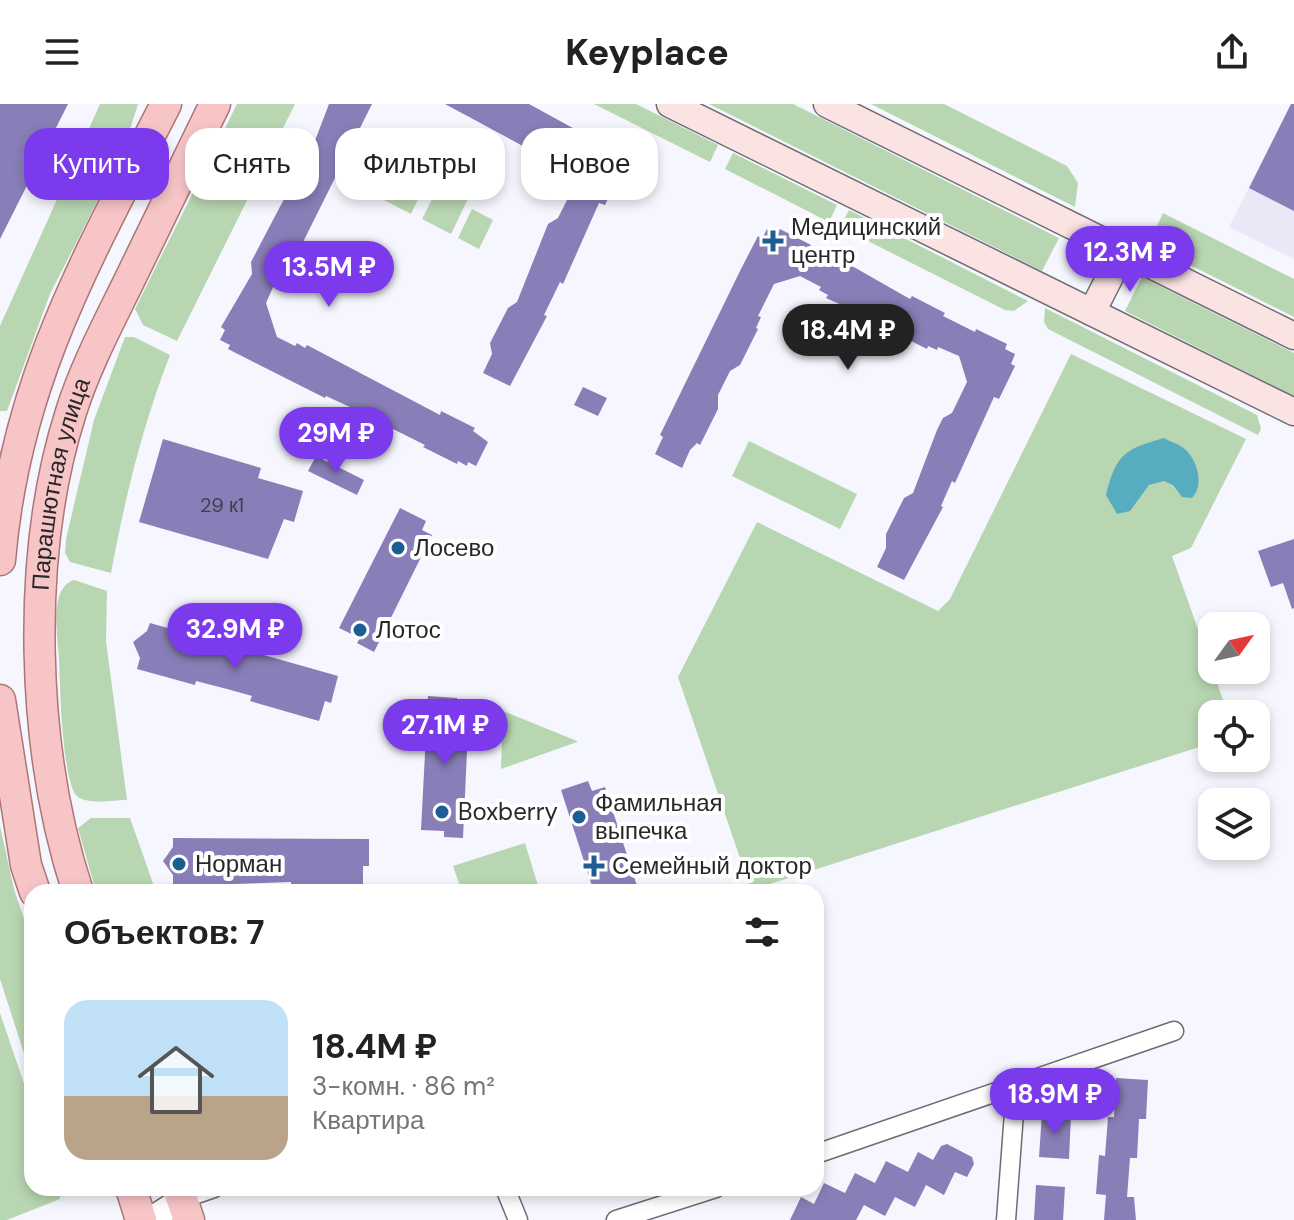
<!DOCTYPE html>
<html lang="ru">
<meta charset="utf-8">
<style>
body{margin:0;font-family:"DM Sans",sans-serif;background:#f6f6f6;color:#222;height:100vh;display:flex;flex-direction:column;font-size:30px;white-space:nowrap}
*{box-sizing:border-box;margin:0}
p{font-size:26px;color:#767676}
.icon{flex:none;width:44px;height:44px;fill:none;stroke:currentColor;stroke-width:2;stroke-linecap:round;stroke-linejoin:round}
.map{position:relative;flex:1;overflow:hidden}
.drawer{position:absolute;left:24px;top:780px;width:800px;height:312px;display:flex;flex-direction:column;background:#fff;border-radius:24px;box-shadow:0 4px 12px #0003}
.drawer>*{flex:none}
.hud{position:absolute;left:24px;top:24px;width:800px;height:72px;display:flex;gap:16px}
.needle{width:52px;rotate:57deg}
.buttons{position:absolute;left:1198px;top:508px;display:grid;gap:16px}
.buttons a{display:grid;place-items:center;width:72px;height:72px;border-radius:16px;background:#fff;box-shadow:0 4px 12px #0003;font-size:40px}
.price{position:absolute;translate:-50% -68px;padding:0 18px;border-radius:28px;background:#7c3aed;color:#fff;font-size:26px;line-height:52px;filter:drop-shadow(0 2px 4px #0008)}
.price::after{content:'';position:absolute;left:50%;top:48px;width:24px;height:18px;margin-left:-12px;background:inherit;clip-path:polygon(0 0,100% 0,50% 100%)}
.price.current{background:#222;color:#fff}
ul{padding:0;list-style:none}
li{display:flex;align-items:center;gap:24px;height:200px;padding:0 40px}
li+li{border-top:2px solid #e0e0e0}
li span{display:grid;place-items:center;flex:none;width:224px;height:160px;border-radius:24px;color:#555}
li>.icon{margin-inline-start:auto}
span .icon{width:96px;height:96px;fill:#fffc;stroke-width:1}
li b{font-size:34px}
h2{display:flex;justify-content:space-between;align-items:center;height:96px;padding:0 40px;font-size:34px}
.tag{padding:0 28px;border-radius:24px;background:#fff;box-shadow:0 4px 12px #0003;font-size:28px;line-height:72px}
.tag.current{background:#7c3aed;color:#fff}
header{display:flex;justify-content:space-between;align-items:center;height:104px;padding:0 40px;background:#fff;font-size:36px;font-weight:800}
.map>svg:first-child{display:block}
.built{fill:#e8e8f7}
.green{fill:#b8d6b1}
.water{fill:#58acbf}
.building{fill:#897eb7}
.lines{fill:none;stroke-linecap:round;stroke-linejoin:round}
.minor-casing{stroke:#6c6c72;stroke-width:21}
.tertiary-casing{stroke:#6c6c72;stroke-width:27}
.secondary-casing{stroke:#6c6c72;stroke-width:29}
.primary-casing{stroke:#ac7578;stroke-width:33}
.minor{stroke:#fff;stroke-width:18}
.tertiary{stroke:#fff;stroke-width:24}
.secondary{stroke:#fbe2e3;stroke-width:26}
.primary{stroke:#f8c5c7;stroke-width:30}
.poi-dot{fill:#1c5e93;stroke:#fff;stroke-width:3}
.labels{text-anchor:middle;stroke-width:8;stroke-linejoin:round;paint-order:stroke}
.number-label{font-size:20px;fill:#403e4e}
.poi-label{font-size:24px;fill:#28282b;stroke:#fff;text-anchor:start}
.street-label{font-size:24px;fill:#28282b;stroke:#fff}
</style>
<header><svg class="icon" aria-label="menu" viewBox="0 0 24 24"><path d="M4 6h16M4 12h16M4 18h16"/></svg>Keyplace<svg class="icon" aria-label="share" viewBox="0 0 24 24"><path d="M12 15V3M7 8l5-5 5 5M5 13v7h14v-7"/></svg></header>
<div class="map">
<svg width="1294" height="1116" viewBox="0 0 1294 1116">
<rect width="100%" height="100%" fill="#f6f6fe"/>
<path class="built" d="M1291 0H1294V155L1229 123Z"/>
<g class="green">
<path d="M100 0H138L123 47 50 190 7 307H0V222Z"/>
<path d="M237 0H295L177 237 143 221 135 205Z"/>
<path d="M594 0H636L718 41 710 58Z"/>
<path d="M709 0H793L1059 134 1042 167Z"/>
<path d="M871 0H944L1067 62 1078 79 1075 103Z"/>
<path d="M409 36 439 51 411 110 380 94Z"/>
<path d="M733 49 837 101 829 118 725 65Z"/>
<path d="M451 57 479 72 451 130 422 115Z"/>
<path d="M472 105 493 116 479 145 458 134Z"/>
<path d="M849 106 1028 197 1014 207 1005 206 840 123Z"/>
<path d="M1163 109 1294 175V213L1168 150 1155 126Z"/>
<path d="M1142 173 1294 249V292L1125 207Z"/>
<path d="M1045 204 1257 311 1261 325 1258 331 1048 225 1044 218Z"/>
<path d="M125 233H134L170 251C142 323 125 394 111 469L70 458 65 449 66 435 94 316Z"/>
<path d="M1071 250 1246 335 1191 444 1172 452 1228 610H1212V639L751 786 678 573 757 418 938 507 950 495Z"/>
<path d="M749 337 857 390 840 425 732 372Z"/>
<path d="M74 476 107 487 106 537 127 696C113 696 90 701 78 693 62 682 60 578 59 555 58 534 48 484 74 476Z"/>
<path d="M503 607 577 637V638L501 665Z"/>
<path d="M91 714H130L156 788H96L78 724Z"/>
<path d="M0 722 14 785 32 839V974L0 875Z"/>
<path d="M525 739 540 788H462L453 762Z"/>
<path d="M0 909 32 1003V1084H60V1095L7 1116H0Z"/>
</g>
<path class="water" d="M1164 334C1171 338 1182 341 1187 347 1198 359 1204 382 1192 394L1182 393 1173 381 1164 377 1149 381 1130 407 1117 410 1106 391C1116 350 1125 345 1164 334Z"/>
<g class="building">
<path d="M0 0H68L0 135Z"/>
<path d="M329 0H372L280 184 274 181 266 199 277 233 295 242 297 239 305 244 307 241 440 311 441 307 475 324 473 327 488 338 476 362 468 358 467 362 458 357 457 360 423 343 425 341 391 324 390 327 350 303 326 292 325 294 228 245 230 241 220 236 225 226 221 223 252 170 251 158 316 34Z"/>
<path d="M445 0H529L613 46 611 51 621 56 616 66 621 68 605 101 599 99 563 180 560 178 544 211 547 212 510 282 483 269 492 250 490 239 508 204 517 198 548 120 558 114 573 84 563 54 546 46 544 49 536 45 534 48Z"/>
<path d="M1291 0H1294V107L1249 84Z"/>
<path d="M767 125 778 130 780 125 811 141 808 146 833 159 834 156 843 161 845 158 910 195 912 192 945 209 943 212 975 228 976 225 1007 240 1005 245 1015 250 1011 260 1015 262 999 295 994 293 955 379 952 377 941 402 943 403 904 476 877 463 886 444V430L904 394 913 389 937 326 943 314 952 309 967 278 959 252 938 243 937 246 928 242 927 245 893 228 895 225 826 194 828 191 819 186 821 183 800 172 774 180 758 212 761 213 756 224 758 225 740 261 730 267 718 291V305L700 341 697 339 690 346 682 364 655 350 663 333 660 331 741 165 758 132 762 135Z"/>
<path d="M583 283 607 294 598 312 574 301Z"/>
<path d="M163 335 261 364 258 374 303 387 294 418 284 415 268 455 139 418Z"/>
<path d="M316 352 364 376 357 391 308 367Z"/>
<path d="M400 404 426 417 422 426 432 431 374 548 357 539 360 534 339 524Z"/>
<path d="M1294 435V504L1292 505 1283 479 1271 483 1258 447Z"/>
<path d="M150 519 338 572 331 599 325 597 319 617 250 597 252 592 227 585 196 577 195 581 137 565 140 554 133 538 147 527Z"/>
<path d="M428 592 457 594V603L469 604 463 734 444 733V727L421 726Z"/>
<path d="M588 677 592 687 605 683 639 788H594L561 686Z"/>
<path d="M173 734 369 735V762H363V783L291 782V778L173 782V771L163 757 173 743Z"/>
<path d="M1116 974 1148 976 1146 1015H1139L1137 1054H1130L1127 1093H1134L1136 1116H1104L1106 1091 1096 1090 1099 1051 1105 1052 1108 1013H1114Z"/>
<path d="M1042 1009 1071 1011 1069 1055 1039 1053Z"/>
<path d="M947 1040 972 1053 974 1060 967 1073 955 1068 944 1091 926 1081 915 1103 895 1093 885 1112 864 1101 856 1116H790L801 1093 814 1100 824 1079 845 1089 855 1069 875 1079 886 1057 908 1068 918 1048 933 1056 941 1042Z"/>
<path d="M1036 1081 1065 1083 1063 1116H1034Z"/>
</g>
<g class="lines">
<g class="minor-casing">
<g id="minor">
<path d="M816 1050 1174 927"/>
<path d="M505 1084 518 1116"/>
<path d="M182 1095 214 1084"/>
<path d="M616 1116 716 1084"/>
<path d="M1006 1116 1016 982"/>
</g>
</g>
<g class="tertiary-casing">
<path id="tertiary" d="M150 1116 182 1095"/>
</g>
<g class="secondary-casing">
<g id="secondary">
<path d="M670 0 1294 308"/>
<path d="M827 0 1294 232"/>
<path d="M1092 208 1122 149"/>
</g>
</g>
<g class="primary-casing">
<g id="primary">
<path d="M0 456C15 278 87 155 166 0"/>
<path d="M0 596 26 761 35 788"/>
<path id="s1" d="M78 788C31 645 25 452 71 308 85 263 109 218 130 175 158 117 187 58 215 0"/>
<path d="M131 1084 141 1116"/>
<path d="M178 1084 189 1116"/>
</g>
</g>
<use href="#minor" class="minor"/>
<use href="#tertiary" class="tertiary"/>
<use href="#secondary" class="secondary"/>
<use href="#primary" class="primary"/>
</g>
<g class="poi-dot">
<path d="M769 125h8v8h8v8h-8v8h-8v-8h-8v-8h8z"/>
<circle cx="398" cy="444" r="8"/>
<circle cx="360" cy="526" r="8"/>
<circle cx="442" cy="708" r="8"/>
<circle cx="579" cy="713" r="8"/>
<circle cx="179" cy="760" r="8"/>
<path d="M590 750h8v8h8v8h-8v8h-8v-8h-8v-8h8z"/>
</g>
<g class="labels">
<g class="number-label">
<text x="222" y="408">29 к1</text>
</g>
<g class="poi-label">
<text x="791" y="131">Медицинский<tspan x="791" dy="28">центр</tspan></text>
<text x="414" y="452">Лосево</text>
<text x="376" y="534">Лотос</text>
<text x="595" y="707">Фамильная<tspan x="595" dy="28">выпечка</tspan></text>
<text x="458" y="716">Boxberry</text>
<text x="195" y="768">Норман</text>
<text x="612" y="770">Семейный доктор</text>
</g>
<g class="street-label">
<text dy="8" stroke="none"><textPath href="#s1" startOffset="414">Парашютная улица</textPath></text>
</g>
</g>
</svg>
<div class="buttons">
<a><svg class="needle" viewBox="-14 -14 28 28"><path d="M0-13l5 13h-10z" fill="#e53935"/><path d="M0 13l5-13h-10z" fill="#767676"/></svg></a>
<a><svg class="icon" aria-label="locate" viewBox="0 0 24 24"><circle cx="12" cy="12" r="6"/><path d="M12 2v4M12 18v4M2 12h4M18 12h4"/></svg></a>
<a><svg class="icon" aria-label="layers" viewBox="0 0 24 24"><path d="M12 4l9 5-9 5-9-5zM3 14l9 5 9-5"/></svg></a>
</div>
<b class="price" style="left:1130px;top:190px">12.3M ₽</b>
<b class="price" style="left:329px;top:205px">13.5M ₽</b>
<b class="price current" style="left:848px;top:268px">18.4M ₽</b>
<b class="price" style="left:336px;top:371px">29M ₽</b>
<b class="price" style="left:235px;top:567px">32.9M ₽</b>
<b class="price" style="left:445px;top:663px">27.1M ₽</b>
<b class="price" style="left:1055px;top:1032px">18.9M ₽</b>
<div class="hud">
<a class="tag current">Купить</a>
<a class="tag">Снять</a>
<a class="tag">Фильтры</a>
<a class="tag">Новое</a>
</div>
<section class="drawer">
<h2>Объектов: 7<svg class="icon" aria-label="filters" viewBox="0 0 24 24"><path d="M4 7h16M4 17h16"/><circle cx="9" cy="7" r="2"/><circle cx="15" cy="17" r="2"/></svg></h2>
<ul>
<li><span style="background:linear-gradient(#bfe0f5 60%,#b9a48a 0)"><svg class="icon" aria-label="home" viewBox="0 0 24 24"><path d="M3 11l9-7 9 7M6 9v11h12V9"/></svg></span><div><b>18.4M ₽</b><p>3-комн. · 86 m²</p><p>Квартира</p></div></li>
</ul>
</section>
</div>
